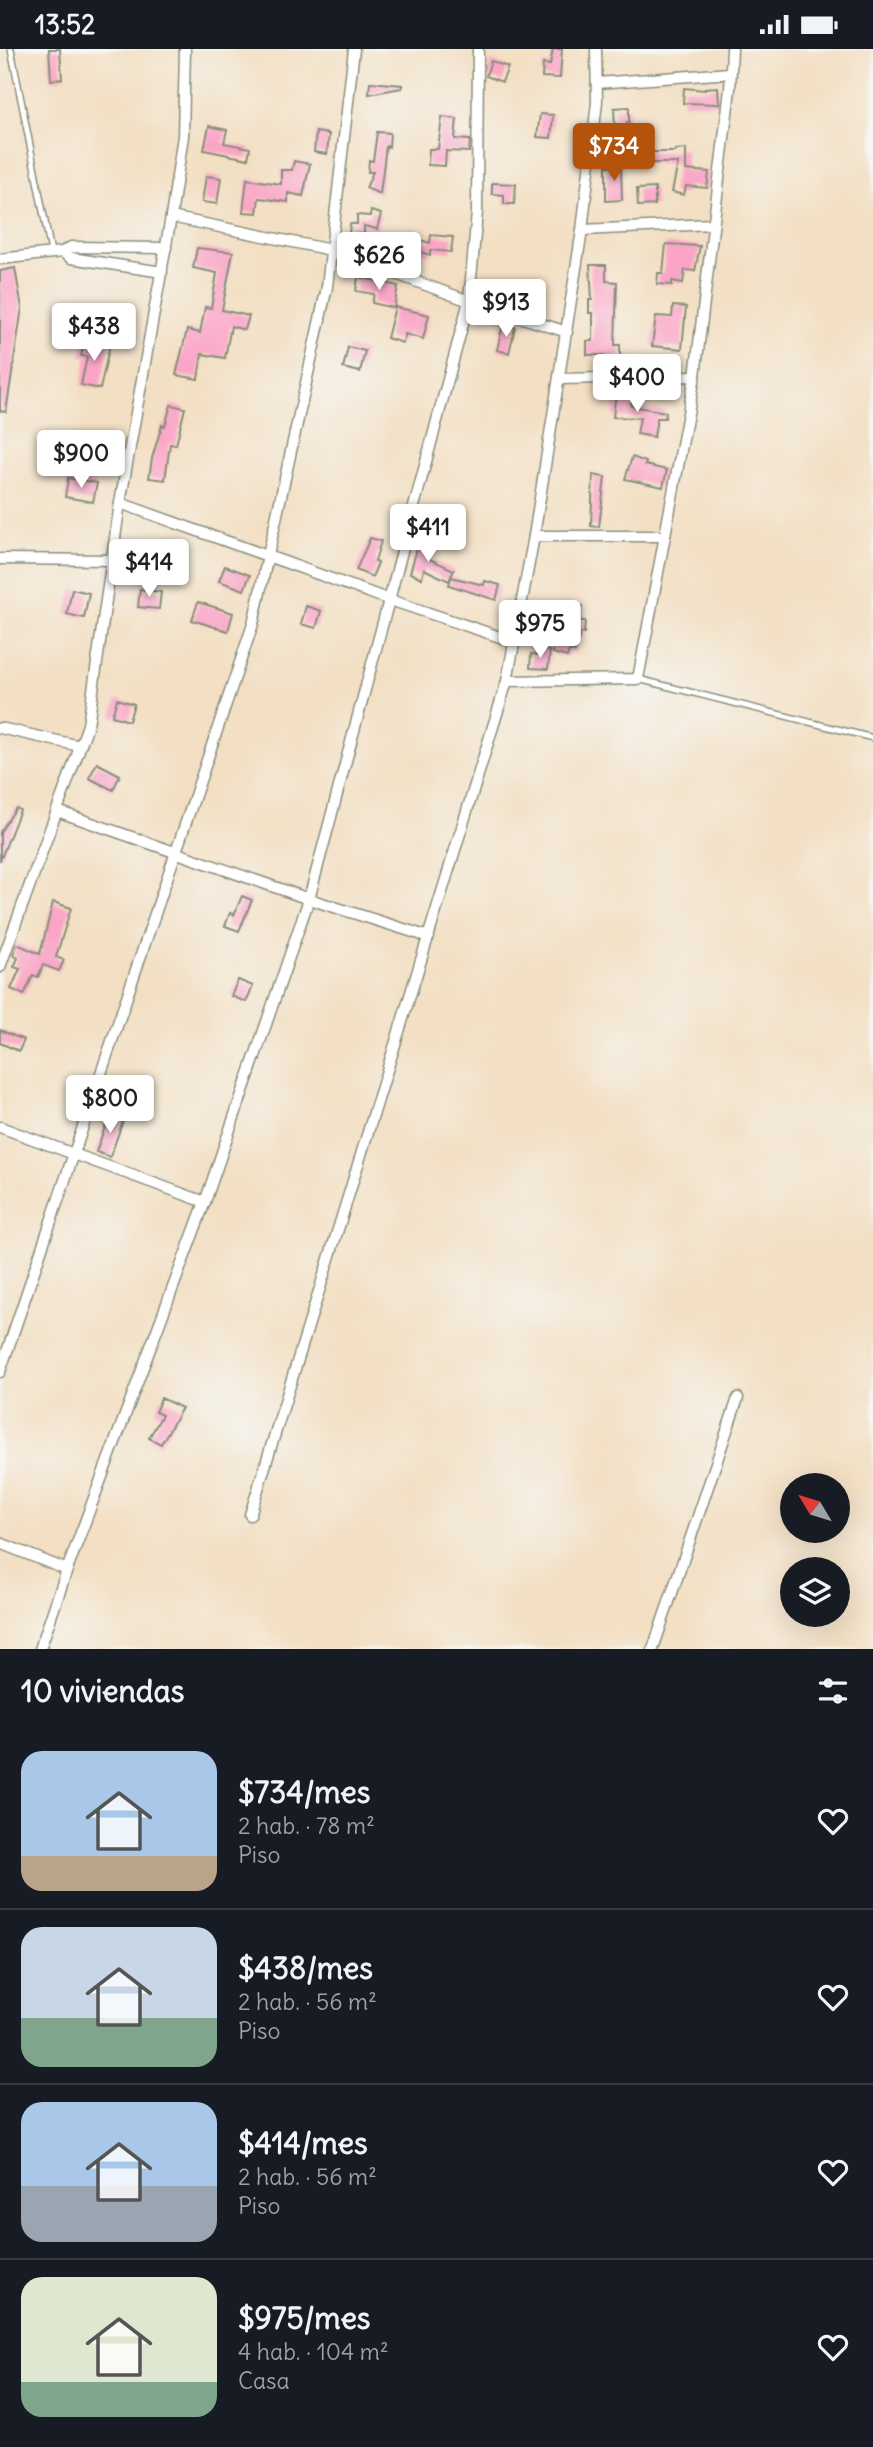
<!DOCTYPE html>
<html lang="es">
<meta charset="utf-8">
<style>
body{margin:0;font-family:Delius,sans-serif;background:#20242c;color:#f1f3f6;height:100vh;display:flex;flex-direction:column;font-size:26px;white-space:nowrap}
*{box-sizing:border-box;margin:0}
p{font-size:23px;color:#9ea1a6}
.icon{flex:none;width:38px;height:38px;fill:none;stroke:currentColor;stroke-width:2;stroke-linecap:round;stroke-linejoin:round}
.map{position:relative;height:1600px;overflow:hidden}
.sheet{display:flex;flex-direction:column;background:#171b24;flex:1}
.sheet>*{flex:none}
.needle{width:46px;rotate:308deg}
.controls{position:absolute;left:780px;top:1424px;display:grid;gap:14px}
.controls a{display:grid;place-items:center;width:70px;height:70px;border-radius:50%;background:#171b24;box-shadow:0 7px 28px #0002;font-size:35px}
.price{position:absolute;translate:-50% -60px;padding:0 16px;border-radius:7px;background:#fff;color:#222;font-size:23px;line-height:46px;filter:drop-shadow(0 2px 4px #0008)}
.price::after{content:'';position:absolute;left:50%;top:42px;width:21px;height:16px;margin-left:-10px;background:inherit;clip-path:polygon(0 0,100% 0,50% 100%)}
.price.on{background:#b45309;color:#fff}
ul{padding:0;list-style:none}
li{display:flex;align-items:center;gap:21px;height:175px;padding:0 21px}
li+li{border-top:2px solid #363941}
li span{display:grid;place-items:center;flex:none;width:196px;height:140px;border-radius:21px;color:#555}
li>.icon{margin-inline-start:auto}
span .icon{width:84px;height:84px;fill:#fffc;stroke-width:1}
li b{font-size:30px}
h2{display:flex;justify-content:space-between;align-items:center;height:84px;padding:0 21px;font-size:30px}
.status{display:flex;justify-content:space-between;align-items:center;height:49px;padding:0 35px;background:#171b24;direction:ltr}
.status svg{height:19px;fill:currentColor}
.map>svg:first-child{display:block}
.building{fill:#faa5c6}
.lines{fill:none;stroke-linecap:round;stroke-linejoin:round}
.lane-casing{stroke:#898e7c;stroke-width:8}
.street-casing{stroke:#898e7c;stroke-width:13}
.lane{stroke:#fff;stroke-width:5}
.street{stroke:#fff;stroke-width:10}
</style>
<div class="status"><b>13:52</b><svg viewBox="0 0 49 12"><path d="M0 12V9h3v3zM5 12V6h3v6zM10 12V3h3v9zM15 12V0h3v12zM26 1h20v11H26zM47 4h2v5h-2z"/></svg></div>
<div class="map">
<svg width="873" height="1600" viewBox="0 0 873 1600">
<rect width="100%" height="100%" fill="#f6f6f2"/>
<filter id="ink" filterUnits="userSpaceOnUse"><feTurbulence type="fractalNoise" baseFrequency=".0143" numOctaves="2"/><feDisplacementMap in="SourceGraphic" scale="14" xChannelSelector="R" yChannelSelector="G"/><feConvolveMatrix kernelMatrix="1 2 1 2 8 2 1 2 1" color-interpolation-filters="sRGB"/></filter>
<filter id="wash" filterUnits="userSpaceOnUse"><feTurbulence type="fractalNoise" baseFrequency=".00686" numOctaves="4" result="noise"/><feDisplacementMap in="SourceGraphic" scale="28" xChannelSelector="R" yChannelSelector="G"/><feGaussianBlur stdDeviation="1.57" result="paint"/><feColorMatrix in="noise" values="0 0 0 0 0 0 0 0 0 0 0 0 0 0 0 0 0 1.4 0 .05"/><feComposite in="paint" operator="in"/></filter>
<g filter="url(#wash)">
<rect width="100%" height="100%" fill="#f3dfc3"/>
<g id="blocks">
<g class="building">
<path d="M49 0H60L62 30 51 31Z"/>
<path d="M553 0H562L560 29 542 28 543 15 550 16Z"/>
<path d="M491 12 508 18 502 33 486 27Z"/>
<path d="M370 33 402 36V39L369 45Z"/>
<path d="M718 38 719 55 683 54 684 39 705 41V39Z"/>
<path d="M629 58V73H627L628 111 614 112 612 79H615L614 59Z"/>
<path d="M540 65 553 66 551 89 537 88Z"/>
<path d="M442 68 457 70 455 90 470 91 469 103 446 102 445 117 428 116 429 100H438Z"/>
<path d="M209 77 227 81 224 94 250 99 248 110 204 101Z"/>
<path d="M316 83 329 85 327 105 314 103Z"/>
<path d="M377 83 390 84 389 98 386 97 380 145 366 139 373 123H368L369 111 373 112Z"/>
<path d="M686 100V121L709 123 707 139 686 137 684 146 672 143 678 114H646V103H675V101Z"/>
<path d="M294 112 310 115 303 147 288 144V153L259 149 257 164 243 163 247 130 281 135V121H292Z"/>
<path d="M606 117H621L622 151 606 152Z"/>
<path d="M206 127 221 129 217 155 202 153Z"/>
<path d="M492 134 516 135 514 155H504V146L492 145Z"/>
<path d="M655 139V156L638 157 637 140Z"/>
<path d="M371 162 381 165 377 180 364 177V185H349L350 175H357V166L370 167Z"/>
<path d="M404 186 430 194 431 186 453 188 451 203 430 201V206L400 197Z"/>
<path d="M666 195 700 197 695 222 685 221 683 234 672 232V236L657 235 658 224H663Z"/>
<path d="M197 199 233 203 222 261 249 267 245 281 231 277 225 309 202 305 198 330 176 326 187 281 200 284 205 258 211 259 217 224 193 219Z"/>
<path d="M590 216H606V232L617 233 615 296H620V311H604V306H587V292H593V264H589V251H592Z"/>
<path d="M15 219 22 259 6 363 0 362V222Z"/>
<path d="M358 228 398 237 394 259 372 254 374 245 356 242Z"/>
<path d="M673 257 686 258 682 300 652 297 656 267 672 268Z"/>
<path d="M395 258 429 266 423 290 405 285 403 294 387 289Z"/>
<path d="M503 275 515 278 509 304 497 301Z"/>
<path d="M85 290 110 295 100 340 81 336 87 308 81 307Z"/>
<path d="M348 298 365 302 360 323 343 319Z"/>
<path d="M616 343 632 344 631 357 666 363 665 369H657L654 388 637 385 640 369 613 368Z"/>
<path d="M171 356 185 359 176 396 170 395 165 431 149 429 152 409 162 376 165 377Z"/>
<path d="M632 408 646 413 645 416 667 421 663 438 625 430Z"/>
<path d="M593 426 605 428 599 478 591 477Z"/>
<path d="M68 429 97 434 93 453 65 448Z"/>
<path d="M370 489 381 492 375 512 378 514 372 528 356 521Z"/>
<path d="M419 492 431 496 427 509 454 521 449 532 424 520 422 529 410 524Z"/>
<path d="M225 517 250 526 244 541 219 532Z"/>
<path d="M451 528 484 536 485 532 500 536 496 551 449 536Z"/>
<path d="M72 540 89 544 84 569 67 565Z"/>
<path d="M140 540 161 543 159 560 138 558Z"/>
<path d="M198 553 233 564 228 582 192 571Z"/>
<path d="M572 556 582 557 580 572H585L584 584H580L575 603 569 602 567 608 553 604 560 575 570 578Z"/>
<path d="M306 557 321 562 316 579 301 575Z"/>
<path d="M539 601 550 602 548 620 530 619 531 605 538 606Z"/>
<path d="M117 650 134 655 129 672 112 667Z"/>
<path d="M97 714 120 726 113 741 89 729Z"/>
<path d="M16 759 20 761 0 812V783Z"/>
<path d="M242 847 252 851 239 882 225 877 230 864 234 866Z"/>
<path d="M53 853 71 859 56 908 64 911 59 922 43 916 38 928 33 926 24 946 11 940 20 920 14 918 18 909 13 906 17 895 40 905Z"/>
<path d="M238 931 253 937 246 953 231 947Z"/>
<path d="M0 981 24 991 19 1002 0 994Z"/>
<path d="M110 1064 124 1069 110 1108 96 1103Z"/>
<path d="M161 1349 182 1359 161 1395 149 1389 162 1366 155 1363Z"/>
</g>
</g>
</g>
<g filter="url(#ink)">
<use href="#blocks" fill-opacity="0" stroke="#898e7c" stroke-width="2"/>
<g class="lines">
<g class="lane-casing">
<g id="lane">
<path d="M11 0 51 203"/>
<path d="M638 630 873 689"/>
</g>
</g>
<g class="street-casing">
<g id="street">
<path d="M597 34 730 24"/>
<path d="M171 168 331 201 469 252 567 283"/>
<path d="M582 181 712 175"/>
<path d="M0 210 62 203"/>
<path d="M162 223 71 209 62 203 71 198 166 199"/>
<path d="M560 330 695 327"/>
<path d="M120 454 390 551 515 593"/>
<path d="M534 487H665"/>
<path d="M0 510 113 511"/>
<path d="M507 632 638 630 695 327 730 40 732 0"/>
<path d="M0 679 80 697"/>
<path d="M57 762 309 850 429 888"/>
<path d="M0 918 88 676 120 454 171 168 183 87 185 0"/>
<path d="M0 1078 205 1153"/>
<path d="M0 1323 253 575 327 238 354 0"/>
<path d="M250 1466 507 632 534 487 582 181 597 53 596 0"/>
<path d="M0 1494 67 1521"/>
<path d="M40 1600 67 1521 205 1153 309 850 469 252 477 163 478 0"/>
<path d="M653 1600 738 1349"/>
</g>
</g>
<use href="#lane" class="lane"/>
<use href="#street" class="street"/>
</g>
</g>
</svg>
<div class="controls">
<a><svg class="needle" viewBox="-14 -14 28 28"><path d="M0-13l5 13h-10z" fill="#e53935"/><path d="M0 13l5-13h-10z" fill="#9ea1a6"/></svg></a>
<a><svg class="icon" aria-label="layers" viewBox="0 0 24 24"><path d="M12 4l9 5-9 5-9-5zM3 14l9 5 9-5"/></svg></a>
</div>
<b class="price on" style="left:614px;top:134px">$734</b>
<b class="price" style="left:379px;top:243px">$626</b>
<b class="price" style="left:506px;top:290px">$913</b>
<b class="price" style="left:94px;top:314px">$438</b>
<b class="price" style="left:637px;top:365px">$400</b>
<b class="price" style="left:81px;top:441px">$900</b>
<b class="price" style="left:428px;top:515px">$411</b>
<b class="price" style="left:149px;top:550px">$414</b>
<b class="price" style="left:540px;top:611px">$975</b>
<b class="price" style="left:110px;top:1086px">$800</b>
</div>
<section class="sheet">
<h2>10 viviendas<svg class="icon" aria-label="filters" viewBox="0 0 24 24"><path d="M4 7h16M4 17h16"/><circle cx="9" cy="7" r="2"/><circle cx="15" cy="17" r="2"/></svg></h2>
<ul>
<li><span style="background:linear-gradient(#a9c7e8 75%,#b9a48a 0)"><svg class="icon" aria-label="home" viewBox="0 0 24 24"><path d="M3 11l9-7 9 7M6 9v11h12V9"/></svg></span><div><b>$734/mes</b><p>2 hab. · 78 m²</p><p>Piso</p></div><svg class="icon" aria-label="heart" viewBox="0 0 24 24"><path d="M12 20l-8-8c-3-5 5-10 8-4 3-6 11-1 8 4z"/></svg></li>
<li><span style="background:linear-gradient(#c9d6e8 65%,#7fa58c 0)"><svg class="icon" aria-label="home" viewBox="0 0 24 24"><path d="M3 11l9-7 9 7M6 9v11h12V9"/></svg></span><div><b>$438/mes</b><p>2 hab. · 56 m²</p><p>Piso</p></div><svg class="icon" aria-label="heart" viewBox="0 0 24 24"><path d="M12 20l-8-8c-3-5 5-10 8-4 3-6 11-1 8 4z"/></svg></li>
<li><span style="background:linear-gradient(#a9c7e8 60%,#9aa5b1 0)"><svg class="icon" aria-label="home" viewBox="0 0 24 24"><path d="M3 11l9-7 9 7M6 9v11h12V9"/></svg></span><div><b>$414/mes</b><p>2 hab. · 56 m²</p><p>Piso</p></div><svg class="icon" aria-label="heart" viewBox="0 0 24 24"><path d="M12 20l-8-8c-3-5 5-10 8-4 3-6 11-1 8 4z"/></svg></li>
<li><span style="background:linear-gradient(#dfe7d0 75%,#7fa58c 0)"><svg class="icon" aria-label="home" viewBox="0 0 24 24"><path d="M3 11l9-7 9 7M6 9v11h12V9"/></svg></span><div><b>$975/mes</b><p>4 hab. · 104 m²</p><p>Casa</p></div><svg class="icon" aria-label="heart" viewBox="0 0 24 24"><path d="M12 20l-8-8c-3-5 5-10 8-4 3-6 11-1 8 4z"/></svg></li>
</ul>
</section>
